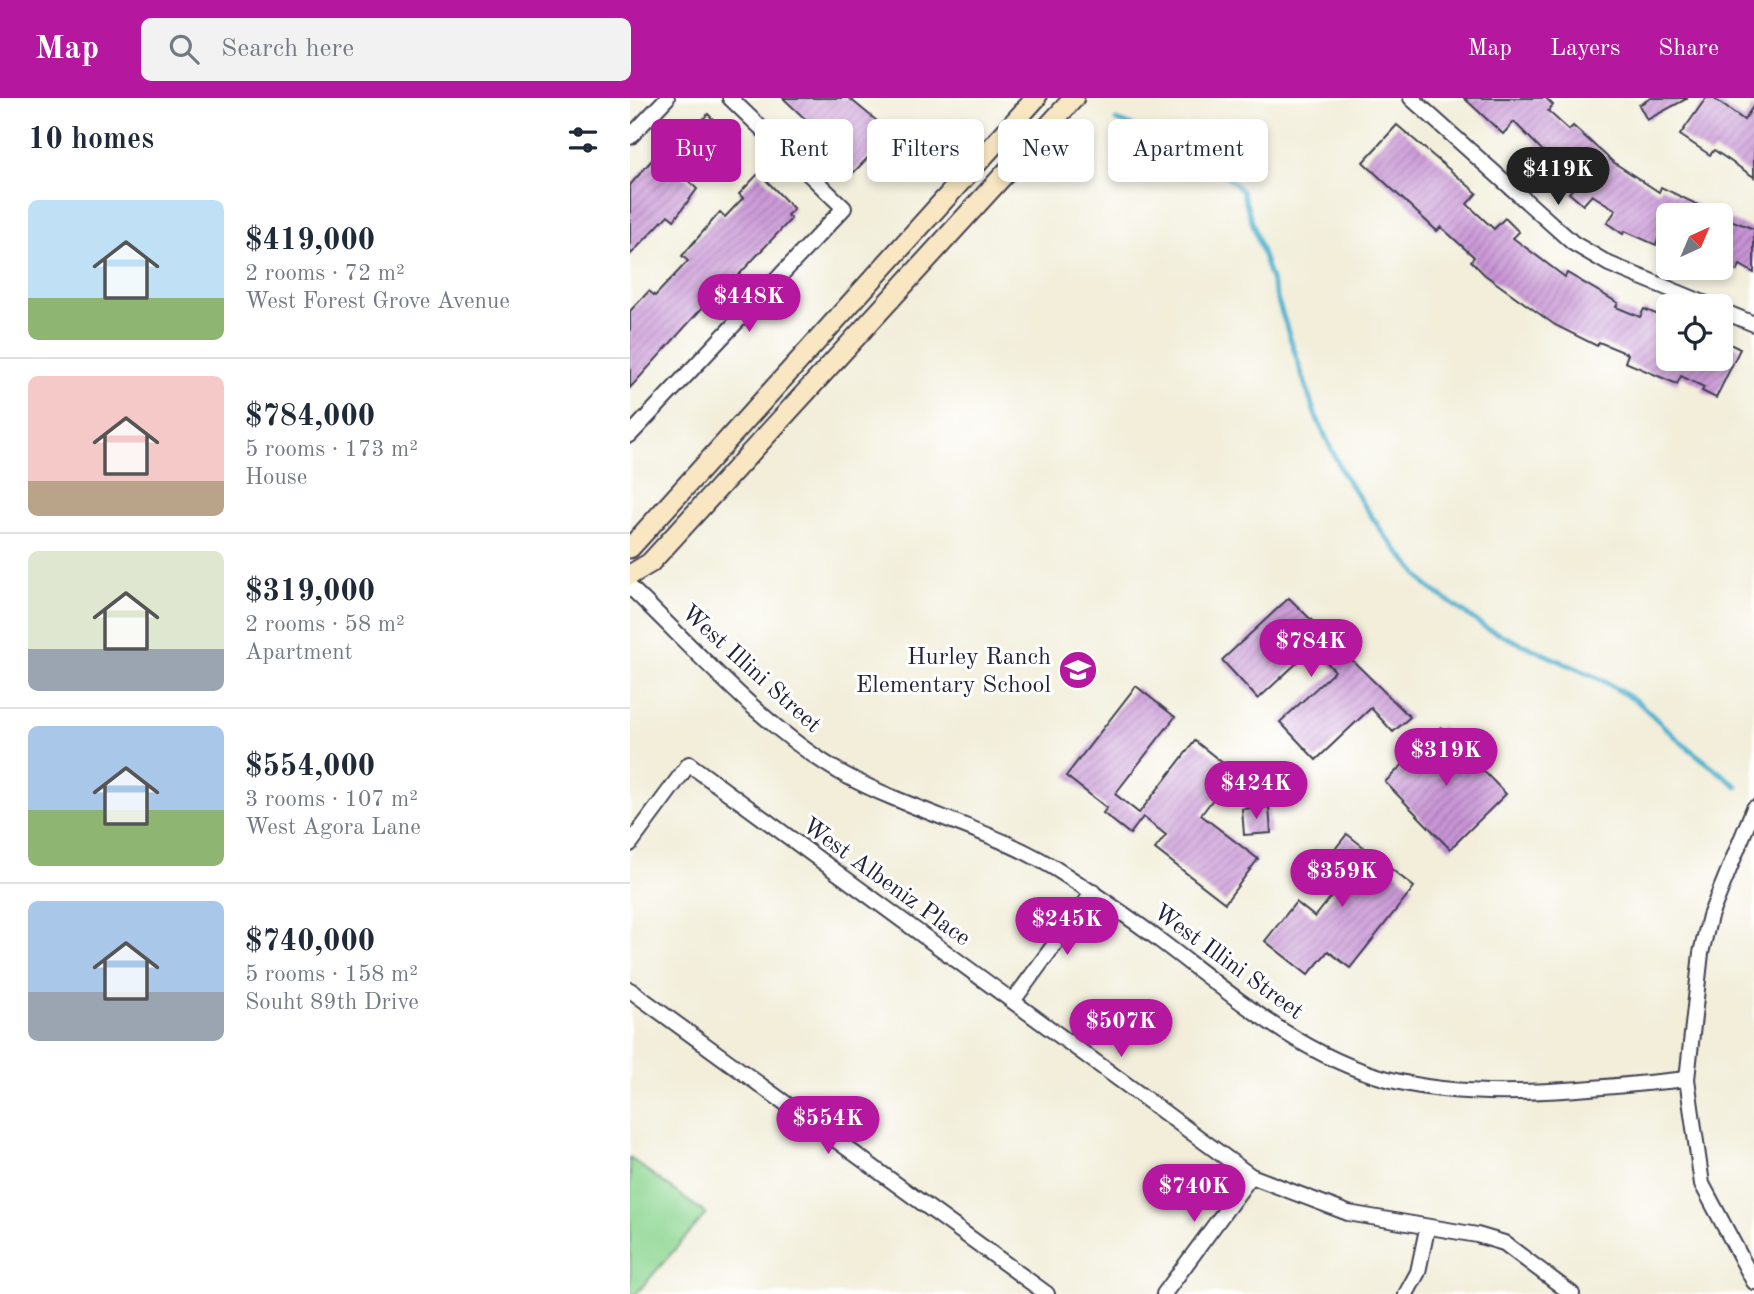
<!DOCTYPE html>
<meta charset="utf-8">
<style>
body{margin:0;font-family:"Old Standard TT",serif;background:#f2f2f3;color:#1f2937;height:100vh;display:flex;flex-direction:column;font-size:26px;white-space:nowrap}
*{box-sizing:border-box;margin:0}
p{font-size:23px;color:#747a83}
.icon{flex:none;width:38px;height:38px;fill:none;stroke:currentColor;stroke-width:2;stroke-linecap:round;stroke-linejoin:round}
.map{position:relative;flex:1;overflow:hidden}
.sheet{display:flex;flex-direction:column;background:#fff;width:630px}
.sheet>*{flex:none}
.top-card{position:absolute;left:21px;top:21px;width:665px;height:63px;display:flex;gap:14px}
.needle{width:46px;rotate:44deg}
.controls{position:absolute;left:1026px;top:105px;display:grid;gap:14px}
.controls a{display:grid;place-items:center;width:77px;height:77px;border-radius:10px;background:#fff;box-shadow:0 4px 10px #0003;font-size:35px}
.price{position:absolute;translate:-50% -60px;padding:0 16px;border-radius:24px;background:#b5179e;color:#fff;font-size:23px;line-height:46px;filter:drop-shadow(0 2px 4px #0008)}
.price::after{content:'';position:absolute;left:50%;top:42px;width:21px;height:16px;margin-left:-10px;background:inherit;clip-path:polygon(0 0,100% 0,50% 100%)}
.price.current{background:#222;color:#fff}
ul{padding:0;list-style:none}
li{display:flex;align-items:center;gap:21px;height:175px;padding:0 28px}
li+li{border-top:2px solid #e0e1e3}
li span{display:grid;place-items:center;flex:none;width:196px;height:140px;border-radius:10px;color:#555}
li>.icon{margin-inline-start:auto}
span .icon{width:84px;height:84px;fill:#fffc;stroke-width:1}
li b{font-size:30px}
h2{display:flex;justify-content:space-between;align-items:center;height:84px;padding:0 28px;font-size:30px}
.tag{padding:0 24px;border-radius:10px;background:#fff;box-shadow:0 4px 10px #0003;font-size:24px;line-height:63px}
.tag.current{background:#b5179e;color:#fff}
header{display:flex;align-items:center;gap:42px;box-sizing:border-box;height:98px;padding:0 35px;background:#b5179e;color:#fff}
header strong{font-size:33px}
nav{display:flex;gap:38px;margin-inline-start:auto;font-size:24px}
.search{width:490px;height:63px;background:#f2f2f3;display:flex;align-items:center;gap:18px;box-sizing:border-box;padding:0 24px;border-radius:10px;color:#747a83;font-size:26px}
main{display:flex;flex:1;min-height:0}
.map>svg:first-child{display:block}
.green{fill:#8dd691;stroke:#587c66;stroke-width:2}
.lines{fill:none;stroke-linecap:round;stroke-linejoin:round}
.stream{stroke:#4eb0cd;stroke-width:5}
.building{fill:url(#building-hatch)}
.minor-casing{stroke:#414153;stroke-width:18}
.secondary-casing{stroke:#414153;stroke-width:23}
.minor{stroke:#fff;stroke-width:14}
.secondary{stroke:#f9e7c3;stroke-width:19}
.labels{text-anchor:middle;stroke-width:6;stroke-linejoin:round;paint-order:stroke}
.poi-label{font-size:24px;fill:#22223b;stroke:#fff;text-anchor:end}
.street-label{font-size:24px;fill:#22223b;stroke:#fff}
</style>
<header>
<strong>Map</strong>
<div class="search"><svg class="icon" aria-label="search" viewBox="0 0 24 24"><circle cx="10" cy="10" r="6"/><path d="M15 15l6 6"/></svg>Search here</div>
<nav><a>Map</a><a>Layers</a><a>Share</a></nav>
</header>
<main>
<section class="sheet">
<h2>10 homes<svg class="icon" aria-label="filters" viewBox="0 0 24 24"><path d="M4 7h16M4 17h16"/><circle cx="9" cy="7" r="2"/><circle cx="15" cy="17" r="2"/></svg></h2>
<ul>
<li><span style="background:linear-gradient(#bfe0f5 70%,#8fb573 0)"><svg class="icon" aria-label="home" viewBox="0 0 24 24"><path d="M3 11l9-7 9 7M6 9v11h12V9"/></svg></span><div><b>$419,000</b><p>2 rooms · 72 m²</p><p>West Forest Grove Avenue</p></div></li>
<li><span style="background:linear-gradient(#f6c9c9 75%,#b9a48a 0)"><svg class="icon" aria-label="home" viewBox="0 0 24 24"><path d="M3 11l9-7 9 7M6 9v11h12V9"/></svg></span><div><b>$784,000</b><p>5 rooms · 173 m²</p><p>House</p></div></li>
<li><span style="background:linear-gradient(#dfe7d0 70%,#9aa5b1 0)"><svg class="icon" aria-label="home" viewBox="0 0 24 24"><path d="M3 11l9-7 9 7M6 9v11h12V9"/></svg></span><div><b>$319,000</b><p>2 rooms · 58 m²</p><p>Apartment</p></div></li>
<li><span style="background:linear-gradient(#a9c7e8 60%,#8fb573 0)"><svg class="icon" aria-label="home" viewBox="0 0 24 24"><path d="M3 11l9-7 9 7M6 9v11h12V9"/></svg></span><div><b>$554,000</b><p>3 rooms · 107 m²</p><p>West Agora Lane</p></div></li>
<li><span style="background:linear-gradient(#a9c7e8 65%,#9aa5b1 0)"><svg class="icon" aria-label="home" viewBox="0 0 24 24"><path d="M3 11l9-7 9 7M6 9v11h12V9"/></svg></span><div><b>$740,000</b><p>5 rooms · 158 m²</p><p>Souht 89th Drive</p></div></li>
</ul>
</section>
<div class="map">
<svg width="1124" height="1196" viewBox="0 0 1124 1196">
<defs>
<pattern id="building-hatch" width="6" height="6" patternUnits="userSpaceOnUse" patternTransform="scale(1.75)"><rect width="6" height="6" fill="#c894d5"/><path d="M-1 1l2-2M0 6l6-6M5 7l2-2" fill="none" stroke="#a278ae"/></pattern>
</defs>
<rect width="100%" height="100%" fill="#fff"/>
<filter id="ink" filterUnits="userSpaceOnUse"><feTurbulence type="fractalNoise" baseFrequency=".0143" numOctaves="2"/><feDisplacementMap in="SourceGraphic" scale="14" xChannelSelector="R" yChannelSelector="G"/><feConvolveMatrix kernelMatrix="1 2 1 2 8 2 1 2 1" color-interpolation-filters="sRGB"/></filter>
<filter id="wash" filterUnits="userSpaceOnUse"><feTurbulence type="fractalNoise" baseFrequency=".00686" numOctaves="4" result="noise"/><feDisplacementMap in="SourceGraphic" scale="28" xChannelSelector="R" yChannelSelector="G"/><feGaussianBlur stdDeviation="1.57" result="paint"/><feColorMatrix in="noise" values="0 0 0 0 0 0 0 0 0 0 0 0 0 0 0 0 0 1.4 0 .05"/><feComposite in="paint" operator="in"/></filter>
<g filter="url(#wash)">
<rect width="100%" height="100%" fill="#f2eeda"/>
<path class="green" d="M0 1060 76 1116 6 1196H0Z"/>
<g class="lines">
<path class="stream" d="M486 22 553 46 577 59 612 93 685 316 713 376 753 435 797 488 856 530 972 582 1008 604 1053 646 1107 688"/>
</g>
<g id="blocks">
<g class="building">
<path d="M153 0H219L247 23 242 28 256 41 223 75 185 40 190 35Z"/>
<path d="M834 0H916L923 7 918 13 939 32 943 28 983 64 1029 94 1031 89 1089 117H1038V141L1030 137 1026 147 995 133 993 136 977 125 986 112 962 97 953 107 939 95 944 89 925 73 919 79 904 66 914 54 884 24 873 36Z"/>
<path d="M1021 0H1058L1017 22 1009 7Z"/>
<path d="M1076 0H1083L1114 22 1124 7V79L1084 52 1080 57 1050 37Z"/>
<path d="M78 16 106 45 80 71 46 35 58 23 65 29Z"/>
<path d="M767 27 847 95 837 106 864 131 875 120 889 134 883 140 935 179 937 175 988 205 986 209 1010 219 1014 211 1031 218 1029 224 1038 228V261H1090V241L1110 251 1086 300 1072 293 1074 289 1051 278 1047 286 995 264 998 256 969 244 967 248 925 227 855 177 841 163 844 159 811 129 807 133 733 64Z"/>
<path d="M29 54 67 91 44 122 38 117 0 157V87Z"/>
<path d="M129 75 164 111 157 117 161 121 104 182 100 179 0 290V213L19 193 25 198 58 163 52 158 90 114 95 119 113 100 109 96Z"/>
<path d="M1090 118 1124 131V175L1110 167 1107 173 1090 165Z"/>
<path d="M659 500 780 619 763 634 741 610 686 662 650 624 705 573 683 550 628 601 592 562Z"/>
<path d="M506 588 545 619 485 696 509 715 565 643 604 674 571 717 628 761 595 805 525 751 536 737 513 719 500 736 473 715 477 710 436 678Z"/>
<path d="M811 629 876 696 820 751 755 684Z"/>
<path d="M639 709 641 735 614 737 612 711Z"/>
<path d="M717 736 784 789 720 870 698 853 678 877 635 843 666 804 685 819 704 795 683 779Z"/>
</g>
</g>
</g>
<g filter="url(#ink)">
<use href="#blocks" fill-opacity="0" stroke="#414153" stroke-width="2"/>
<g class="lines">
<g class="minor-casing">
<g id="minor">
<path d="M781 0 943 145 979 166 1081 208"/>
<path d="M0 39 37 0"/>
<path d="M1090 212 1124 226"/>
<path d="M0 337 214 110 100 0"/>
<path d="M0 489C65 551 137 634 215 677 287 716 368 732 437 778 469 799 501 820 532 844 601 896 670 957 754 980 845 1006 964 990 1057 981"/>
<path d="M1124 710 1080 818 1071 855 1057 981 1072 1086 1124 1184"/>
<path d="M0 746 59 666 621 1078 718 1115 847 1137 874 1145 942 1196"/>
<path d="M0 892 417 1196"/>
<path d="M383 903 463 794"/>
<path d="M534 1196 621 1078"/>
<path d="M776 1196 788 1174 797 1131"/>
</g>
</g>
<g class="secondary-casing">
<g id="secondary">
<path d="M0 450 406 0"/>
<path d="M0 477 20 465 444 0"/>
</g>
</g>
<use href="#minor" class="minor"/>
<use href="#secondary" class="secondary"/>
</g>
</g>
<defs>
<g id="school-disc" transform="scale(2.0125)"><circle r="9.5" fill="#b5179e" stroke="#fff"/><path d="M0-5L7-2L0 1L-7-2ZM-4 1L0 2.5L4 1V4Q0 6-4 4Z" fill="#fff"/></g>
</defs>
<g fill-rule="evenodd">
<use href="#school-disc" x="448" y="572"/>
</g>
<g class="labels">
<g class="poi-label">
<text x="421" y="566">Hurley Ranch<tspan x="421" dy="28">Elementary School</tspan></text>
</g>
<g class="street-label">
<text transform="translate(122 570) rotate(42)" y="8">West Illini Street</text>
<text transform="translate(257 783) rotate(36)" y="8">West Albeniz Place</text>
<text transform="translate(599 863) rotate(36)" y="8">West Illini Street</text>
</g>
</g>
</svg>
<div class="controls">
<a><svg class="needle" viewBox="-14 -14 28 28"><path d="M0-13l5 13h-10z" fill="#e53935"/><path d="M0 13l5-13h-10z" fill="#747a83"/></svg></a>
<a><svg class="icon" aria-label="locate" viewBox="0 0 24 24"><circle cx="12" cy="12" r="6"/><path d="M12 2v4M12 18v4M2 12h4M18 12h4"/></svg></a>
</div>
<b class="price current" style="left:928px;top:109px">$419K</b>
<b class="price" style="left:119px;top:236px">$448K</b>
<b class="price" style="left:681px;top:581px">$784K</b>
<b class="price" style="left:816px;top:690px">$319K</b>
<b class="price" style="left:626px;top:723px">$424K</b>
<b class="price" style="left:712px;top:811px">$359K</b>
<b class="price" style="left:437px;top:859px">$245K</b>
<b class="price" style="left:491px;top:961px">$507K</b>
<b class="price" style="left:198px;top:1058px">$554K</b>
<b class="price" style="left:564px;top:1126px">$740K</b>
<div class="top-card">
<a class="tag current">Buy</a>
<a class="tag">Rent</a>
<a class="tag">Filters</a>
<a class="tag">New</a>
<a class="tag">Apartment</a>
</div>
</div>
</main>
